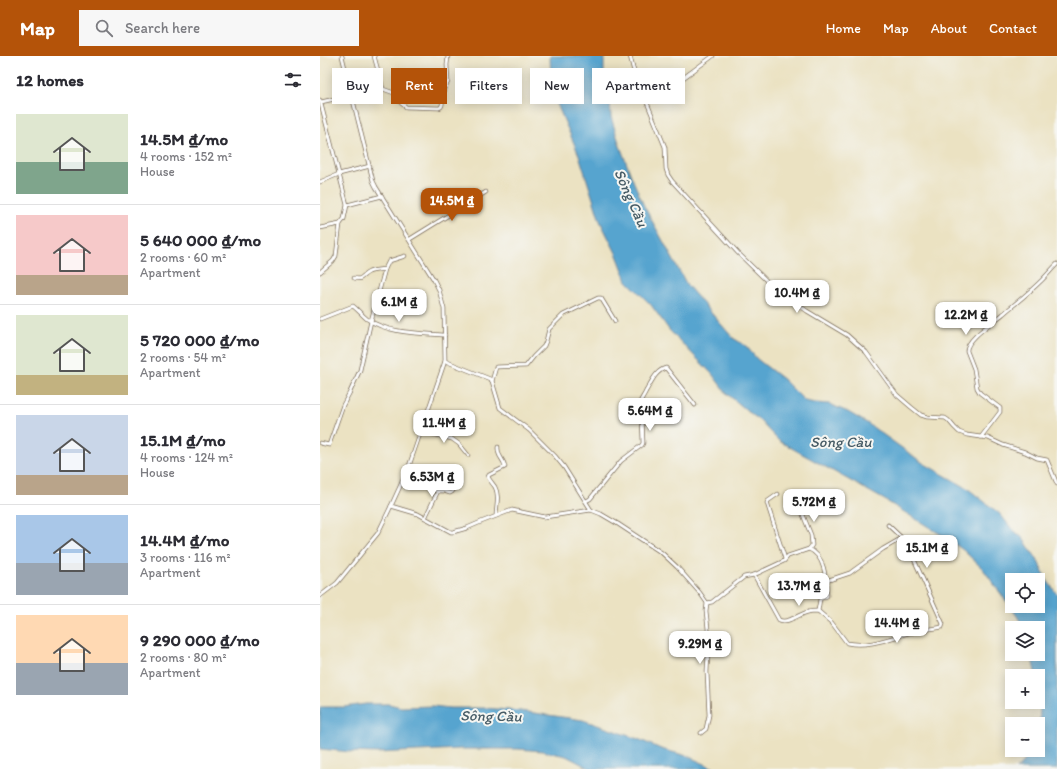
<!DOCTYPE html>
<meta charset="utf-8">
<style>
body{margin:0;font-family:Itim,sans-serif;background:#f7f7f7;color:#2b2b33;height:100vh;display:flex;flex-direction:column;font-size:15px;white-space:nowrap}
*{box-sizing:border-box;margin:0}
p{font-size:13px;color:#7c7c81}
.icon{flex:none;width:22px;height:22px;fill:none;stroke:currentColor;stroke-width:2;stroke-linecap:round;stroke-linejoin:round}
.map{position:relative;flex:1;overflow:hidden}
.panel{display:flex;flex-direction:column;background:#fff;width:320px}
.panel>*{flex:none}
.hud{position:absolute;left:12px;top:12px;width:380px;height:36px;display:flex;gap:8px}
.tools{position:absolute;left:685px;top:517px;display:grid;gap:8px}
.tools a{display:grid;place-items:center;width:40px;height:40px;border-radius:0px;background:#fff;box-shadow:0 2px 10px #0003;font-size:20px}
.price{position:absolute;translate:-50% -34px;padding:0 9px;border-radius:8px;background:#fff;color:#222;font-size:13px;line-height:26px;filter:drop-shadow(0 1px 2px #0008)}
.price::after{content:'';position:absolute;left:50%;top:24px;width:12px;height:9px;margin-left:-6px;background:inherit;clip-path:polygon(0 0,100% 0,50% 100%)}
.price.current{background:#b45309;color:#fff}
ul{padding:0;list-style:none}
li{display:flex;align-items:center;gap:12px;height:100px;padding:0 16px}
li+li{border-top:1px solid #e1e1e2}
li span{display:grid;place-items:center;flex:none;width:112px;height:80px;border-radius:0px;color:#555}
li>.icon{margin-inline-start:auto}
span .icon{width:48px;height:48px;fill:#fffc;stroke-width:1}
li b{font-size:17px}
h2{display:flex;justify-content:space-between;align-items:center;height:48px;padding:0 16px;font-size:17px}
.chip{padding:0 14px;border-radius:0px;background:#fff;box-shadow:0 2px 10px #0003;font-size:14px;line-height:36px}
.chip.current{background:#b45309;color:#fff}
header{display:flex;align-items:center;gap:24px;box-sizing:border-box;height:56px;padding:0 20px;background:#b45309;color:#fff}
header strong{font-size:19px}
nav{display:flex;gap:22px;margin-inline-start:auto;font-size:14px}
.search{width:280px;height:36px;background:#f7f7f7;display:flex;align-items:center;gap:10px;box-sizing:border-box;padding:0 14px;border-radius:0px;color:#7c7c81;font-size:15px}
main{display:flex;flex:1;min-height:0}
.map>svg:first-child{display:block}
.water{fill:#56a4cf;stroke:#486776;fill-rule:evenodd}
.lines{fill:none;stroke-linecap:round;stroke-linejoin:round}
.minor-casing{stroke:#796a57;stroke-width:4.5}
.minor{stroke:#fff;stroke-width:3}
.labels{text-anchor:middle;stroke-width:4;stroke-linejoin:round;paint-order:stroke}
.water-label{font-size:15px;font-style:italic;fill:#465b65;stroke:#f6f6f2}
</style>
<header>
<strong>Map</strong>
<div class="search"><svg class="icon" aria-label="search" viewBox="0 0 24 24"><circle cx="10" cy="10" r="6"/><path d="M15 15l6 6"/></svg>Search here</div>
<nav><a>Home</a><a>Map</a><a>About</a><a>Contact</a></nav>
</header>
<main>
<section class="panel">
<h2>12 homes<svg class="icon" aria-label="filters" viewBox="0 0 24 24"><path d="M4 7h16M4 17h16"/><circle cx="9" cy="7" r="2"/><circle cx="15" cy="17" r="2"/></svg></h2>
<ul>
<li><span style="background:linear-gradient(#dfe7d0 60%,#7fa58c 0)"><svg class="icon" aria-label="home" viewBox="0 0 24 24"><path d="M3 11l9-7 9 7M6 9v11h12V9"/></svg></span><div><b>14.5M ₫/mo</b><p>4 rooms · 152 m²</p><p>House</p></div></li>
<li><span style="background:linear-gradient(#f6c9c9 75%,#b9a48a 0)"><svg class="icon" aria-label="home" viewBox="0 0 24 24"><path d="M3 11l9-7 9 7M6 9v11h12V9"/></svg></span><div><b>5 640 000 ₫/mo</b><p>2 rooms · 60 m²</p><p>Apartment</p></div></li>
<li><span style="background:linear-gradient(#dfe7d0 75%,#c2b280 0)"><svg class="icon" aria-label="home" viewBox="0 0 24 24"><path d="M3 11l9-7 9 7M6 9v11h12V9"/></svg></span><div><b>5 720 000 ₫/mo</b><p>2 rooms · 54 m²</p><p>Apartment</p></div></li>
<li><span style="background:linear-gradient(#c9d6e8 75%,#b9a48a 0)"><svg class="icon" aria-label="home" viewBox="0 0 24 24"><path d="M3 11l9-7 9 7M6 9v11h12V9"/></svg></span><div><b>15.1M ₫/mo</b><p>4 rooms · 124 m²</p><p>House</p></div></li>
<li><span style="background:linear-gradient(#a9c7e8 60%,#9aa5b1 0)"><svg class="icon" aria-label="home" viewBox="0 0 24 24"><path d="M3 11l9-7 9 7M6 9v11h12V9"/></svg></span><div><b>14.4M ₫/mo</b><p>3 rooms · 116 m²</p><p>Apartment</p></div></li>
<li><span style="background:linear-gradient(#ffd9b3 60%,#9aa5b1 0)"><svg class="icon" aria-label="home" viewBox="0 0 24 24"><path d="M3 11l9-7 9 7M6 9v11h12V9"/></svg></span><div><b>9 290 000 ₫/mo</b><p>2 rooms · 80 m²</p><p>Apartment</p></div></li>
</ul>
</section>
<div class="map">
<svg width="737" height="713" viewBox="0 0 737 713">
<rect width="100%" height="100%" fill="#f6f6f2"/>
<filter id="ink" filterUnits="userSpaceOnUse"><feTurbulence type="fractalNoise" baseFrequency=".025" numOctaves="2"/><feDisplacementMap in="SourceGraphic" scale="8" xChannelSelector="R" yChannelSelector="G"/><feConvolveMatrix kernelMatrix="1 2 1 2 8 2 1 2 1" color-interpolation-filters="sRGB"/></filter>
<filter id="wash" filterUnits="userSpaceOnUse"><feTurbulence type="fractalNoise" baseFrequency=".012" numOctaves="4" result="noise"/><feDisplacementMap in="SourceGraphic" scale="16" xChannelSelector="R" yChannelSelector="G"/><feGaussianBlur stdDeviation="0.9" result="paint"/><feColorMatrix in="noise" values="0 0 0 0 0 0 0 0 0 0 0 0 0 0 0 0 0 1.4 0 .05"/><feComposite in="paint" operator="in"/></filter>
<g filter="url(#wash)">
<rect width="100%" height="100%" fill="#ebe2c2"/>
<g class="water">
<path d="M230 0H285L284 5V24L290 45 291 61 300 90 312 122 324 150 367 229 413 282 426 290 437 303 464 324 485 345 495 347 509 348 528 356 547 367 603 407 647 432 680 458 692 473 702 481 717 503 726 523 737 538V713H696L700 710 711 694H718L720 650 718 620H716L711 598H718V572H704L697 560 663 513 643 494 625 481 563 443 459 385 451 377 440 365 407 338 392 318 350 275 331 249 307 225 297 199 280 165 259 99 234 41 231 22ZM692 524H718V550H692Z"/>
<path d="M46 648H69L81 651 113 650 130 652H165L200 655 263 664 318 683 341 693 367 700 396 713H271L246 700 222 695 198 693H140L57 697 31 696 0 693V651H24Z"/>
</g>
</g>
<g filter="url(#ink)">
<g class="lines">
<g class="minor-casing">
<g id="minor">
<path d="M54 0 63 33"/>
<path d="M310 0 313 12 345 91 346 113 348 119 352 125 418 197 453 231 487 255 527 279 537 288 546 296 577 339 591 351 601 359 607 361 625 362 628 364 634 371 639 376 647 379 668 382 683 389 705 396 717 402 727 404 737 428"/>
<path d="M0 44 27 149 24 163 20 168 0 172"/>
<path d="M1 46 32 39 63 33 74 37 81 47 86 51 119 52 121 51 122 49 124 33 128 26 127 9 128 0"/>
<path d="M327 46 347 34 393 0"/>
<path d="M0 126 19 118 50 110"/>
<path d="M27 149 62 140"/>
<path d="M90 183 166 136"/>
<path d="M0 216 13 205 16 200 20 168"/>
<path d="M34 222C42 225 42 219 49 216 53 214 60 214 65 213L69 205 85 200"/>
<path d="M0 263 33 250C38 254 42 259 47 263 69 278 99 277 125 279"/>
<path d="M125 305 170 323 172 325 180 352 209 374 235 400 244 411 271 454"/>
<path d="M172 325 176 311 206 310 214 300 224 290 226 285 229 273 243 259 278 242H281L295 265"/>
<path d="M101 375 132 383 139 388 148 399"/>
<path d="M661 381 680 356V352L660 337 657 332 654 313 647 295C646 283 674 266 683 258 696 247 710 236 722 224 727 219 732 213 737 208"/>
<path d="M0 387 9 389 23 349 30 336 40 314 51 265 65 213"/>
<path d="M88 413 113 424 115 427 114 432 116 435H124L130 437 132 436 138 427"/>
<path d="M458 438 448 445 447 447 465 503"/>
<path d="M476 441 491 479 492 489 489 493"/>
<path d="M266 445 270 443 301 405 322 389 323 387 322 360 319 349C320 344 324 340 326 335 331 327 336 314 346 312L375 349"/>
<path d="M71 450 98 458 131 476H133L147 472 161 466 192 454 225 461 271 454 281 458 298 468 342 497 357 511 380 537 387 547 386 555 388 573V597L387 616 389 659 386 673 381 677"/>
<path d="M176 460C176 451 180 440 175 431 173 428 170 425 168 421L169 419 185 411C184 402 177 402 178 391"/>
<path d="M105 462 118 435"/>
<path d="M434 519 459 564C468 568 479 558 488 556 491 555 495 555 498 555L512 567 527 587C552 592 574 580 597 575 605 573 614 573 622 571L623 568 588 490 584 484 568 469"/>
<path d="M506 525 530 517 534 514 563 493 582 482"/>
<path d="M0 540 17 527 58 477 71 450 88 413 125 305 124 253 119 234 114 224 56 131 53 125 22 0"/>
<path d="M387 547 392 546 424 521 434 519 464 505 468 500 489 493C506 500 506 525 507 540L500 543 498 555"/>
</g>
</g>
<use href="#minor" class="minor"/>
</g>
</g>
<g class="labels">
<g class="water-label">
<text transform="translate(311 142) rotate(66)" y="5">Sông Cầu</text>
<text x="521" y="391">Sông Cầu</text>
<text transform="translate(171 660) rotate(1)" y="5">Sông Cầu</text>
</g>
</g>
</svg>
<div class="tools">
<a><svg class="icon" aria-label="locate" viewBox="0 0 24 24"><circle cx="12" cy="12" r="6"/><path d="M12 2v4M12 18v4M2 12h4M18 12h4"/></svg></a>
<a><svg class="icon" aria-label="layers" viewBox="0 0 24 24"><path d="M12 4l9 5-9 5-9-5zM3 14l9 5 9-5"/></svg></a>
<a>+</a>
<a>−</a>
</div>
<b class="price current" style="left:132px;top:166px">14.5M ₫</b>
<b class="price" style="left:477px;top:258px">10.4M ₫</b>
<b class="price" style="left:79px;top:267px">6.1M ₫</b>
<b class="price" style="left:646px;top:280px">12.2M ₫</b>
<b class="price" style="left:330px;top:376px">5.64M ₫</b>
<b class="price" style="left:124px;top:388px">11.4M ₫</b>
<b class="price" style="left:112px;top:442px">6.53M ₫</b>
<b class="price" style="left:494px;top:467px">5.72M ₫</b>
<b class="price" style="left:607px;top:513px">15.1M ₫</b>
<b class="price" style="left:479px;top:551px">13.7M ₫</b>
<b class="price" style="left:577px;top:588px">14.4M ₫</b>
<b class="price" style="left:380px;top:609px">9.29M ₫</b>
<div class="hud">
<a class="chip">Buy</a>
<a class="chip current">Rent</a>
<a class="chip">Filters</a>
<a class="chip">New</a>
<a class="chip">Apartment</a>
</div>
</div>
</main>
